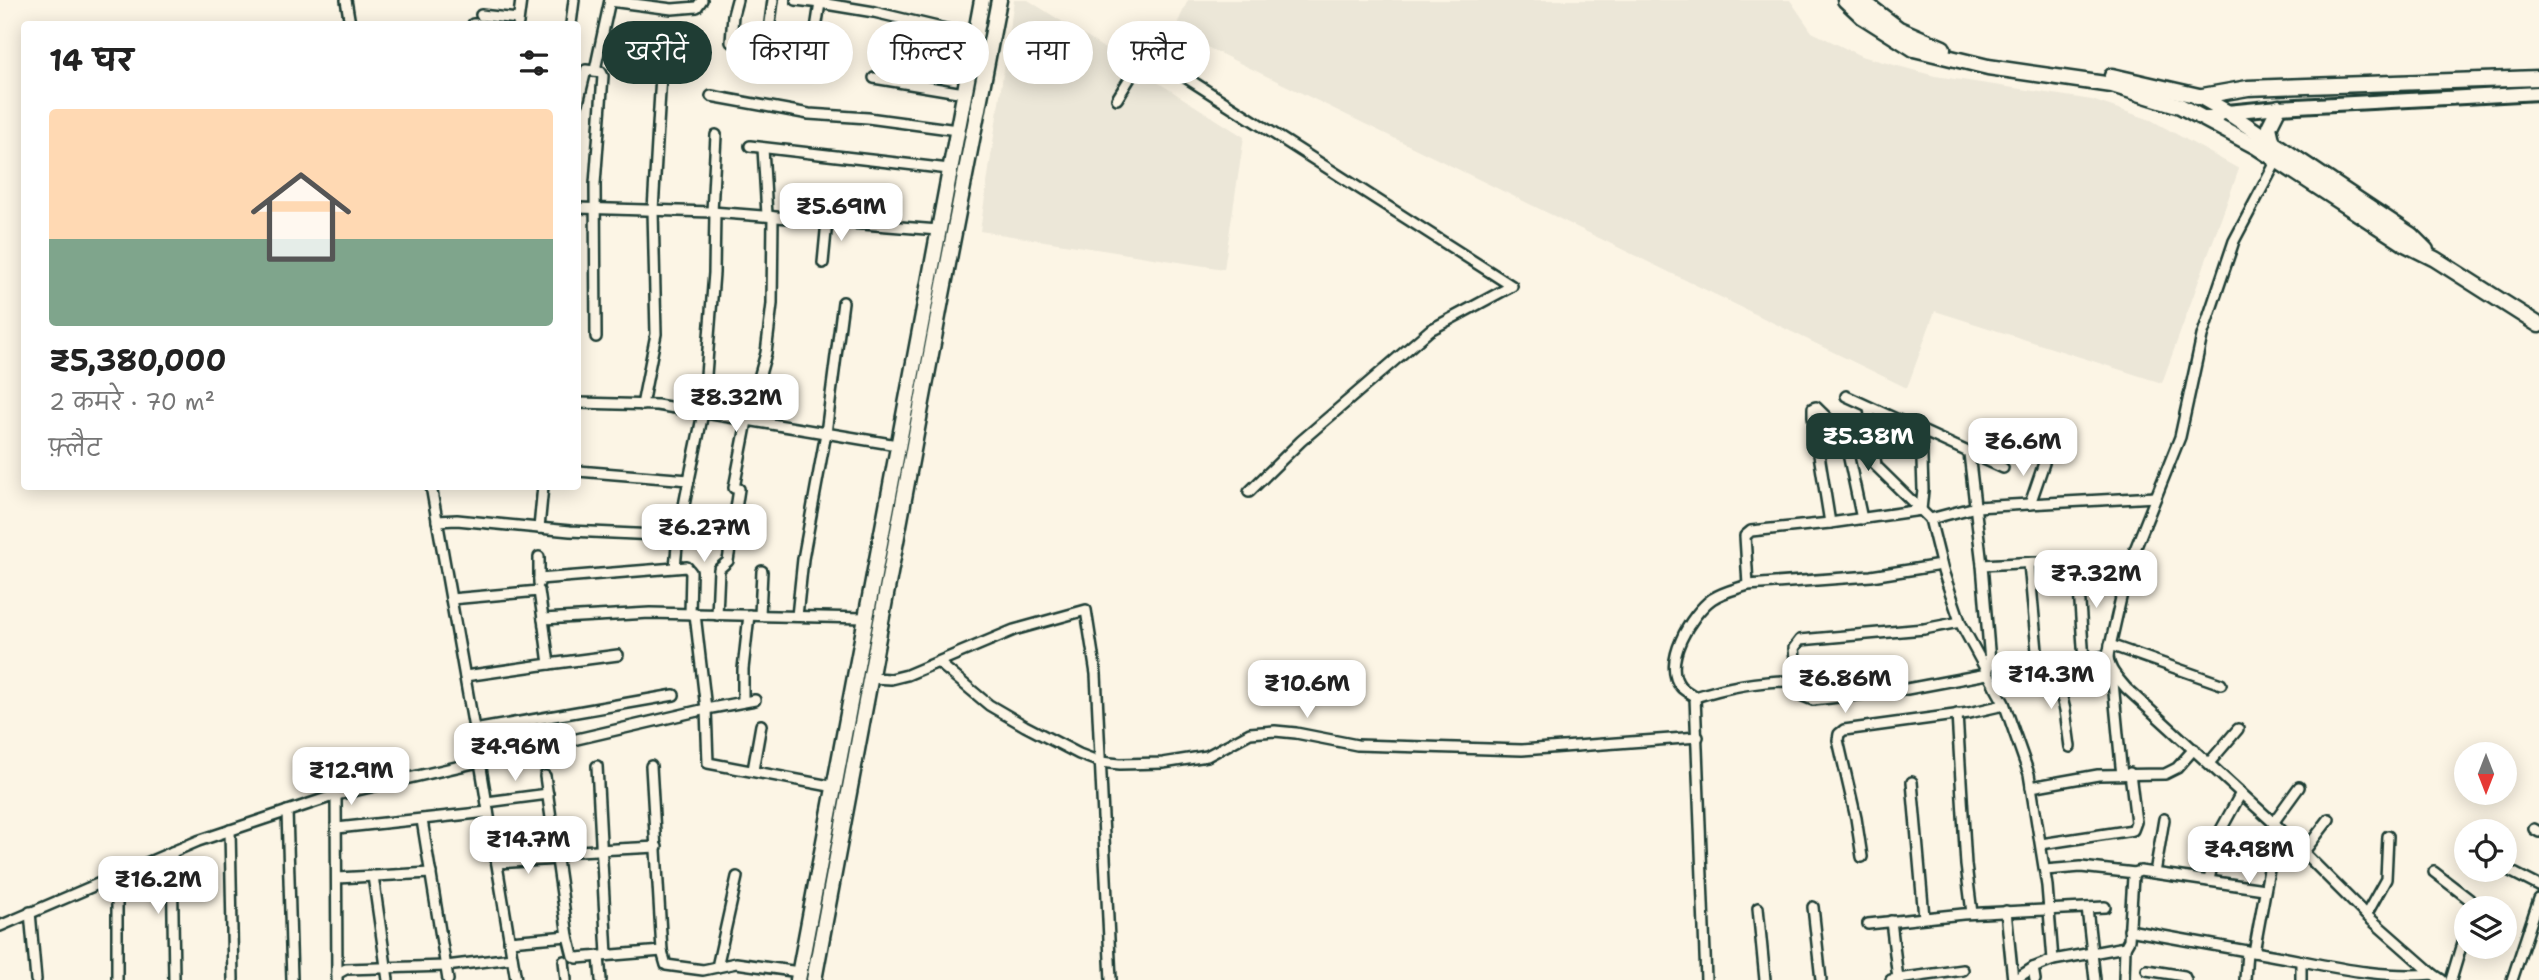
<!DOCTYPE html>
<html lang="hi">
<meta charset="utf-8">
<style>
body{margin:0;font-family:"Shantell Sans","Playpen Sans Deva",sans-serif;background:#f6f6f6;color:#222;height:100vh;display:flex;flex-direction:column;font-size:26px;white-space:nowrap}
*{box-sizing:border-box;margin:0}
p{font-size:23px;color:#767676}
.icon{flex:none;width:38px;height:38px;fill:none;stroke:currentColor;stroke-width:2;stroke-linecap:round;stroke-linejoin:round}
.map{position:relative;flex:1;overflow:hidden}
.panel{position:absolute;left:21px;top:21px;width:560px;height:469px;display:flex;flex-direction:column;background:#fff;border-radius:7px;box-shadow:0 4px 18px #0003}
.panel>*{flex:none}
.banner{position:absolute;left:602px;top:21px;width:665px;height:63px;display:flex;gap:14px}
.needle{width:46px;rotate:180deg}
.fabs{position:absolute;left:2454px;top:742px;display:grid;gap:14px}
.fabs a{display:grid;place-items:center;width:63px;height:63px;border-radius:50%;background:#fff;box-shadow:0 4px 18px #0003;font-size:35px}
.price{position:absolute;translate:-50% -60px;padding:0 16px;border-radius:14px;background:#fff;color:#222;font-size:23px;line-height:46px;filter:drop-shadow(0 2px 4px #0008)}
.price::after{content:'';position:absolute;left:50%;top:42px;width:21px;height:16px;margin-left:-10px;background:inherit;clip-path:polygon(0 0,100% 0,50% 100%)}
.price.selected{background:#1f3d34;color:#fff}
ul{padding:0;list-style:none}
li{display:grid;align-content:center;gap:14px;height:371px;padding:0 28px}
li+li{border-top:2px solid #e0e0e0}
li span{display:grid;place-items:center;height:217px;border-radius:7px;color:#555}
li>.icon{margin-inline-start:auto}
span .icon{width:126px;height:126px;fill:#fffc;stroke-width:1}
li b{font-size:30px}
h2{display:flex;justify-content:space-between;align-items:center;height:84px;padding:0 28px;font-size:30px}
.tag{padding:0 24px;border-radius:32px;background:#fff;box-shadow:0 4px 18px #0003;font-size:24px;line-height:63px}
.tag.selected{background:#1f3d34;color:#fff}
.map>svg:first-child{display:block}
.built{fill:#ece7d8}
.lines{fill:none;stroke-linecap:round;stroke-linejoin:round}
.minor-casing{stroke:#1f3d34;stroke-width:14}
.secondary-casing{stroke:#1f3d34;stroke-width:18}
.primary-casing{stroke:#1f3d34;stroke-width:19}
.minor{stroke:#fcf5e5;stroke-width:9}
.secondary{stroke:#fcf5e5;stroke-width:12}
.primary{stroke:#fcf5e5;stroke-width:14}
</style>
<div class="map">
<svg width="2539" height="980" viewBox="0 0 2539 980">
<rect width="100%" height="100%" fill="#fcf5e5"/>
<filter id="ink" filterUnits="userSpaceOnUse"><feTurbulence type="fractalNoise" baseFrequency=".0143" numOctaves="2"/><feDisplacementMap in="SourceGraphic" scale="14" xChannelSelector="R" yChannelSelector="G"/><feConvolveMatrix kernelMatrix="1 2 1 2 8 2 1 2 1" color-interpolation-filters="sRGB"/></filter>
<g filter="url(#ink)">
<g class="built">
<path d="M1014 0H1028L1244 137 1224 269 980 231Z"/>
<path d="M1188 0H1790L1812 32 1861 56 1935 76 2092 100 2151 120 2239 169 2162 383 1935 311 1907 388 1174 31Z"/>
</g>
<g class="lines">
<g class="minor-casing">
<g id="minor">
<path d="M346 0 350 24"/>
<path d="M796 0 820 3 812 55"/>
<path d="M821 0 820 3 874 12 975 36"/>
<path d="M610 1 672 9 697 7 702 0"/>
<path d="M481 15 518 19"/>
<path d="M518 23 521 0"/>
<path d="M473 24H481"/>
<path d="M571 24 574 0"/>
<path d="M731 42 733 15 737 0"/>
<path d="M766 53 773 0"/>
<path d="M595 70 610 0"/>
<path d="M874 78 964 93"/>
<path d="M711 96 809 114 868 118 957 130"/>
<path d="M1117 99 1146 52 1512 286 1430 330 1301 441 1249 492"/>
<path d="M578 103 586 70 601 72 603 76 595 184 596 337"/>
<path d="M750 146 949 169"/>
<path d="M2277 160 2234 241 2202 336 2180 437 2128 567 2108 655C2108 669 2117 677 2126 688L2277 826 2366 915 2433 974"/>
<path d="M578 208 712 212 938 230"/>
<path d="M712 212 716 135"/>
<path d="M823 263 827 221"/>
<path d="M1846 396 2003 468"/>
<path d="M578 403 657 405 897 445"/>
<path d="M642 405 656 334 653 210 663 41"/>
<path d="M1869 407 1876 466"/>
<path d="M1844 435 1862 519"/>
<path d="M1969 453 1982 565 2113 558 2130 562"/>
<path d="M578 471 689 480 703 413 714 273 715 212"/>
<path d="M431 486 481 768 516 980"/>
<path d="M734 488 747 421 766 353 772 304 773 217 767 215 763 148"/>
<path d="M2030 504 2044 463"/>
<path d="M1930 519 1943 571 1961 624 2004 703 2029 774 2047 886 2053 960"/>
<path d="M437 521 457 520 570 531 678 536 675 567"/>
<path d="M1830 523 1813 417V408L1816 407 1930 519 1976 507 2156 497"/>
<path d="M539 528 543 486"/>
<path d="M678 536 689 480"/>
<path d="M539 557V583"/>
<path d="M2077 560 2084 661"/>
<path d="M1941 565 1871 576 1748 585C1736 589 1722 592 1712 599 1691 614 1661 664 1681 687 1685 691 1691 694 1695 697 1729 686 1762 680 1797 681L1803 696 1813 700 1907 689 1987 674 1990 662 1982 565"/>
<path d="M539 579 687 567 691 572 690 614"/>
<path d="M1748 585 1745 536 1751 531 1830 523 1921 510 1923 490 1921 431"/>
<path d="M451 599 539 591 543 619 650 613 865 618"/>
<path d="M695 614 706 709 755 700"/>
<path d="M717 615 719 569 728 561 739 489"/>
<path d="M760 615 762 571"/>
<path d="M797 616 803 559 826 433 843 302"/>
<path d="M2110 645 2221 684"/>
<path d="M939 663 989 705 1025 726 1079 754 1100 762 1120 764 1163 763 1207 756 1250 733 1275 731 1296 733 1357 745 1522 750 1698 737"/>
<path d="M549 664 618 655"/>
<path d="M2055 669 2065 710 2070 747"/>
<path d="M2112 672 2121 766 2122 774H2125"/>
<path d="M2039 673 2108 655"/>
<path d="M465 676 549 664 543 619"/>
<path d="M872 678 891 679 907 675 1014 630 1086 610 1096 674 1111 980"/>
<path d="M1797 681 1794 648 1800 640 1924 629 1960 622"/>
<path d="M1995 687 2039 673 2029 563"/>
<path d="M1695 697 1706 980"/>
<path d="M743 702V669L749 615"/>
<path d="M1957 714 1966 865 1972 913"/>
<path d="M474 730 674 695"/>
<path d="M2209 763 2238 729"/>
<path d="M597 766 607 955"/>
<path d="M651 766 662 951 666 965 703 970 736 963 799 972"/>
<path d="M753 770 761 725"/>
<path d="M545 776 568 936 573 956 577 958 662 951"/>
<path d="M1912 782 1924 917"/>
<path d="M2031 787 2098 775 2165 774 2177 768 2194 749"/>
<path d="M336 795 337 980"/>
<path d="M487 802 548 794"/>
<path d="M287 811 292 980"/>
<path d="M422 820 448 980"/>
<path d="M2273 823 2299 787"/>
<path d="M337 828 488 812"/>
<path d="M2534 829 2539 832"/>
<path d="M230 830 233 980"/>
<path d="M2041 844 2133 830 2136 822 2130 773"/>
<path d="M172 852 174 980"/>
<path d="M557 852 657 847"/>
<path d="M2303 853 2329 819"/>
<path d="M1862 857 1856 818 1838 740 1839 734 1844 730 1969 713 2004 705"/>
<path d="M497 863 558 859"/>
<path d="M2504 868 2539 886"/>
<path d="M2045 870 2081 867 2135 873"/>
<path d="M2434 872 2469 899 2472 903V908"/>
<path d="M2155 873 2164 819"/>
<path d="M373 876 388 980"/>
<path d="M337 878 431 873"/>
<path d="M2209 881 2217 837 2241 793"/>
<path d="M1813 907 1821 980"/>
<path d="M1758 908 1765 980"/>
<path d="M2087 908 2095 980"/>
<path d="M2006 911 2013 980"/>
<path d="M30 912 36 980"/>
<path d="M2366 915 2386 879 2388 836"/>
<path d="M1891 921 1898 979"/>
<path d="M1868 924 1963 914 2105 907"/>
<path d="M0 926 198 841 336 795 706 709 708 763 835 787"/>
<path d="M2129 930 2247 951"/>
<path d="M509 941 568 936"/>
<path d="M2254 952 2277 826"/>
<path d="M599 956 601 980"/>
<path d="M564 961 566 980"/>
<path d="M717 967 737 877"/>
<path d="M2033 968 2035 980"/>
<path d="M2147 970 2184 976 2186 980"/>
<path d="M337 974 346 969 446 966 512 958"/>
<path d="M117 980V874"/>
<path d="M1891 980 1963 970"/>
<path d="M2014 980 2033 968 2053 960 2125 947 2129 940 2133 877 2135 873 2140 871 2264 889"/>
<path d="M2124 980 2125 947"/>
<path d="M2245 980 2247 951C2309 960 2370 980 2433 974L2442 980"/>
<path d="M2301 980V962"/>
<path d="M2451 980 2466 930"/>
<path d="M2512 980 2539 899"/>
</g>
</g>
<g class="secondary-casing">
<path id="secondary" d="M2205 119 2227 112 2279 107 2539 93"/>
</g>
<g class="primary-casing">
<g id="primary">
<path d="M1845 0 1862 16 1914 49 1988 67 2112 85 2180 106 2255 146 2405 244 2435 259 2539 325"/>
<path d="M1861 0 1899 29 1943 48"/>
<path d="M2112 76 2199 96 2227 112 2411 235 2426 250"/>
<path d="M2197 97 2248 88 2539 78"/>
<path d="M2273 144 2269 127 2279 107"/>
<path d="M798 980 982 0"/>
<path d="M814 980 942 295 999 0"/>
</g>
</g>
<use href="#minor" class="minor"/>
<use href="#secondary" class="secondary"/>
<use href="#primary" class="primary"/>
</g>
</g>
</svg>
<div class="fabs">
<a><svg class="needle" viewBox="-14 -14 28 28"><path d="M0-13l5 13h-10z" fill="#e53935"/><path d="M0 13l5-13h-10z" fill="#767676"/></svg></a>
<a><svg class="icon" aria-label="locate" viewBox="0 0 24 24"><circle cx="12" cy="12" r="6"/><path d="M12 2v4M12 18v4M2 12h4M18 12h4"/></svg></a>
<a><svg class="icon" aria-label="layers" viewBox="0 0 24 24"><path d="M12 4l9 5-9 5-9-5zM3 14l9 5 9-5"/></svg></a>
</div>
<b class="price" style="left:841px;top:243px">₹5.69M</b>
<b class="price" style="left:736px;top:434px">₹8.32M</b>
<b class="price selected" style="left:1868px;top:473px">₹5.38M</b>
<b class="price" style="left:2023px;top:478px">₹6.6M</b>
<b class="price" style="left:704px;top:564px">₹6.27M</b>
<b class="price" style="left:2096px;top:610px">₹7.32M</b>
<b class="price" style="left:2051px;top:711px">₹14.3M</b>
<b class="price" style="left:1845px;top:715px">₹6.86M</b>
<b class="price" style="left:1307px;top:720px">₹10.6M</b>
<b class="price" style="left:515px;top:783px">₹4.96M</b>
<b class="price" style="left:351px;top:807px">₹12.9M</b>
<b class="price" style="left:528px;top:876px">₹14.7M</b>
<b class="price" style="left:2249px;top:886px">₹4.98M</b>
<b class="price" style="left:158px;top:916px">₹16.2M</b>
<div class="banner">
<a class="tag selected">खरीदें</a>
<a class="tag">किराया</a>
<a class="tag">फ़िल्टर</a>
<a class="tag">नया</a>
<a class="tag">फ़्लैट</a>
</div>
<section class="panel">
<h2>14 घर<svg class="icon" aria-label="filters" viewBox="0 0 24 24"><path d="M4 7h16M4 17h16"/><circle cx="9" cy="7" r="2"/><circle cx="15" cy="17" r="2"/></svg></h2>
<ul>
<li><span style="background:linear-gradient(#ffd9b3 60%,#7fa58c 0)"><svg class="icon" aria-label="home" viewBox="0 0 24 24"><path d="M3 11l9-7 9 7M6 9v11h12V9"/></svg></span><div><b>₹5,380,000</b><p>2 कमरे · 70 m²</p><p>फ़्लैट</p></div></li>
</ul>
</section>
</div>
